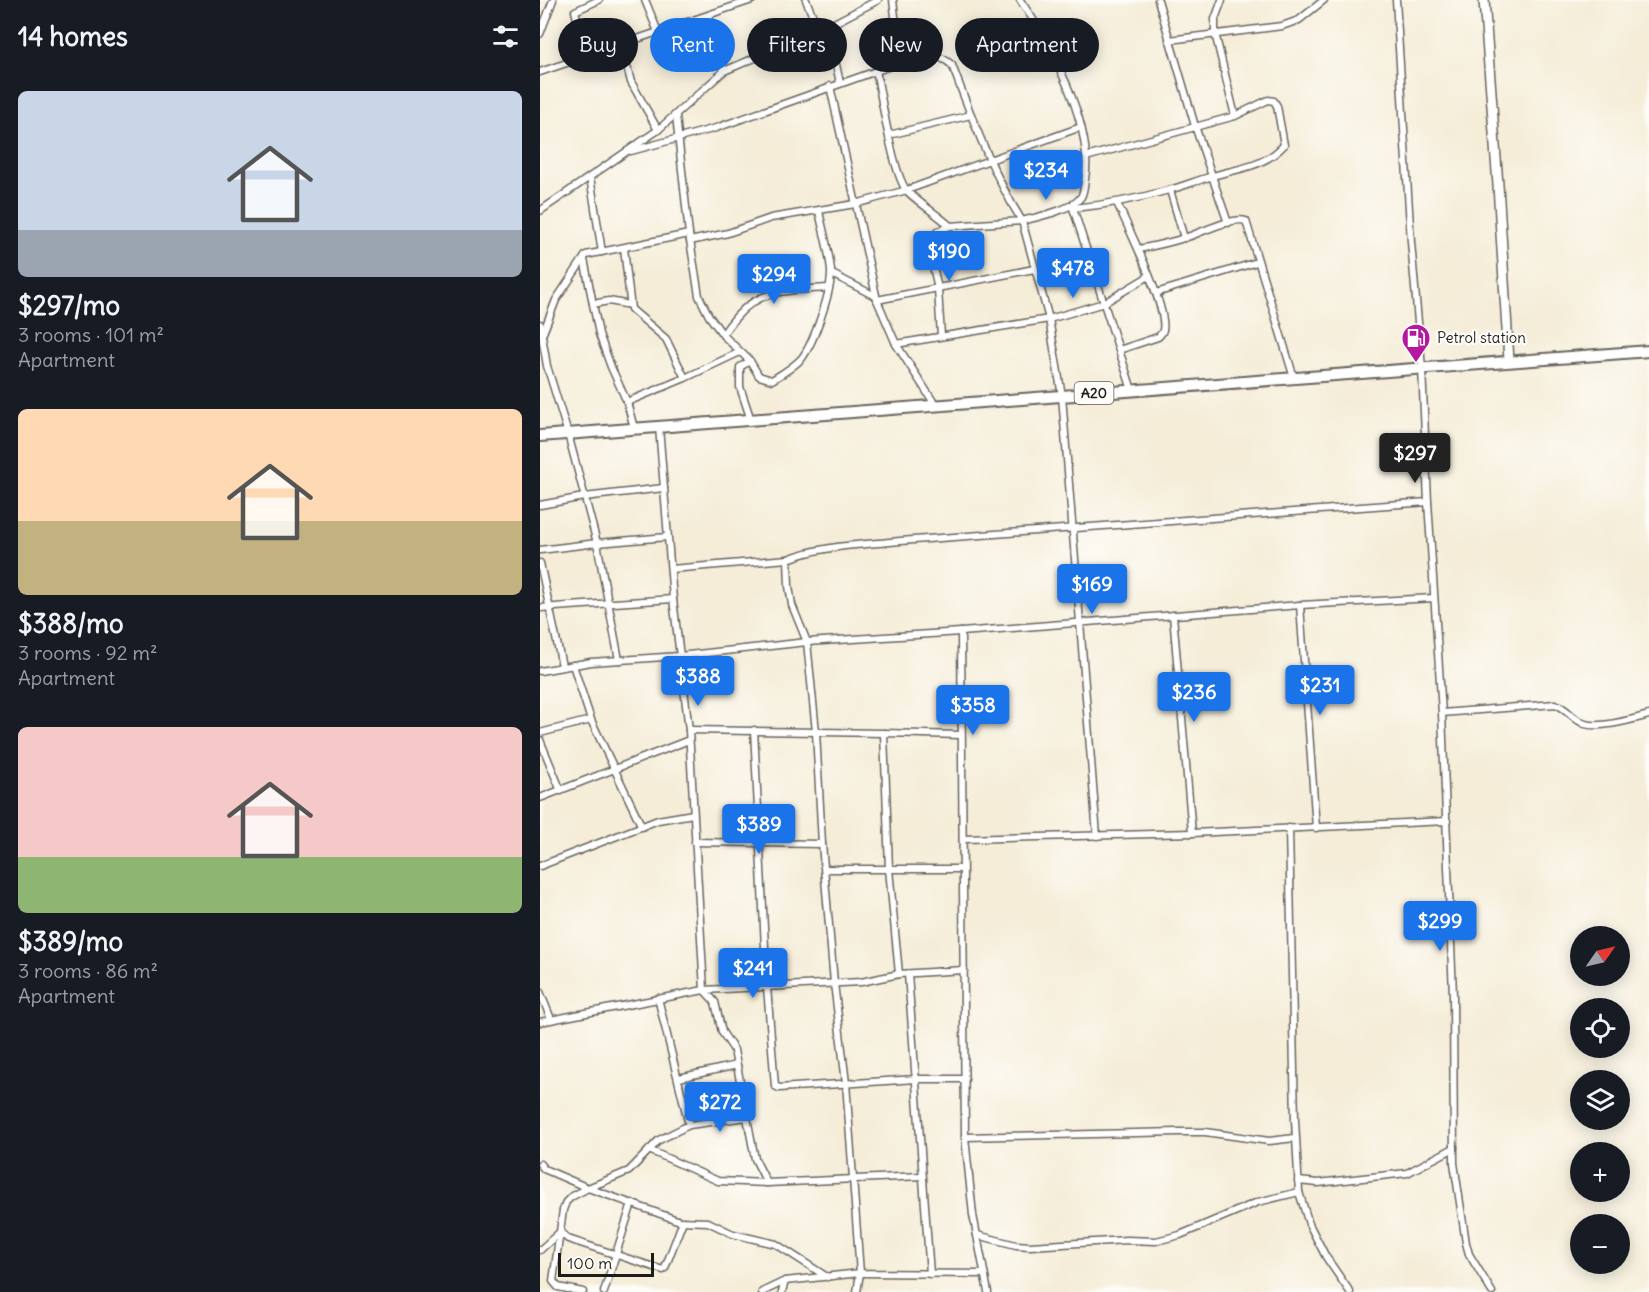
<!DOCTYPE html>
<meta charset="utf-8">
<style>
body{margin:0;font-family:Delius,sans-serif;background:#242831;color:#f1f3f6;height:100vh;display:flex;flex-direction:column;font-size:22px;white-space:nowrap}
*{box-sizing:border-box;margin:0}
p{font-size:20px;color:#9ea1a6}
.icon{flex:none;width:33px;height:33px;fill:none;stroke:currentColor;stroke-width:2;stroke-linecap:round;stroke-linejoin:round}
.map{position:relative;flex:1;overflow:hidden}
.details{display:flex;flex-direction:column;background:#171b24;width:540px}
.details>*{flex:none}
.guide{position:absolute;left:18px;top:18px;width:570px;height:54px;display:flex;gap:12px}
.needle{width:39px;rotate:56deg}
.fabs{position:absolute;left:1030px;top:926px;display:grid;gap:12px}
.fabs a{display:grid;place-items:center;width:60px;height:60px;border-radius:50%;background:#171b24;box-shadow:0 3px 15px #0003;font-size:30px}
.scale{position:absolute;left:18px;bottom:15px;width:96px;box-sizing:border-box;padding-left:6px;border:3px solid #1c1c1c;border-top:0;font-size:16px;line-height:21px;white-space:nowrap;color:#1c1c1c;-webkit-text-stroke:4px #fdfcf7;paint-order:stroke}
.price{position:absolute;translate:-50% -51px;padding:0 14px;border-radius:6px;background:#1a73e8;color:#fff;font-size:20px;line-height:39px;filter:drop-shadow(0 2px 3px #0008)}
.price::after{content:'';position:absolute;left:50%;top:36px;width:18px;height:14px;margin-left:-9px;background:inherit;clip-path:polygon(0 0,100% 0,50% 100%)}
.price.selected{background:#222;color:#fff}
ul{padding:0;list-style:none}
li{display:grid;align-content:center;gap:12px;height:318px;padding:0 18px}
li span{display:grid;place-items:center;height:186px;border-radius:9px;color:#555}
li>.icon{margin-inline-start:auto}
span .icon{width:108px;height:108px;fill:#fffc;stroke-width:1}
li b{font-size:26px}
h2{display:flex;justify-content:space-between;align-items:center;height:72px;padding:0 18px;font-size:26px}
.tag{padding:0 21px;border-radius:27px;background:#171b24;box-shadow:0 3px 15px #0003;font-size:21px;line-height:54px}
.tag.selected{background:#1a73e8;color:#fff}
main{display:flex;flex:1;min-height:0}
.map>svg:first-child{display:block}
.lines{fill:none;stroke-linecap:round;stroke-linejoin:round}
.street-casing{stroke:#68655e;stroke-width:9}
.secondary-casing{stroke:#68655e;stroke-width:12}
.primary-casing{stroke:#68655e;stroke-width:14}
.street{stroke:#fff;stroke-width:6}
.secondary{stroke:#fff;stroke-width:9}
.primary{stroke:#fff;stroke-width:10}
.labels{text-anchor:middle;stroke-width:4.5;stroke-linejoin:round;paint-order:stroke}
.shield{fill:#fdfcf7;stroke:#605f5e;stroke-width:1.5}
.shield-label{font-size:14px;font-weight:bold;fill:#1c1c1c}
.poi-label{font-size:15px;fill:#1c1c1c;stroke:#fdfcf7;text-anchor:start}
</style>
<main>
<section class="details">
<h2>14 homes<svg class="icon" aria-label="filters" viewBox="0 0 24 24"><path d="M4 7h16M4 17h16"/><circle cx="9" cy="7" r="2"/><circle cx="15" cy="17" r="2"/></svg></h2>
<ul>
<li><span style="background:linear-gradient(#c9d6e8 75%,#9aa5b1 0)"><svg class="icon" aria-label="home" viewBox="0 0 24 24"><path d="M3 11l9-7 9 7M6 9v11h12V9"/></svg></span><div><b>$297/mo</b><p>3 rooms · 101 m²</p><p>Apartment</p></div></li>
<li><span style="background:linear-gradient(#ffd9b3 60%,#c2b280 0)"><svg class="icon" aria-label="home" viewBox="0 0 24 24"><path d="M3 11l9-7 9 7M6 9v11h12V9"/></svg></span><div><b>$388/mo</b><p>3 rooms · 92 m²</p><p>Apartment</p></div></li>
<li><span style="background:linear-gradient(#f6c9c9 70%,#8fb573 0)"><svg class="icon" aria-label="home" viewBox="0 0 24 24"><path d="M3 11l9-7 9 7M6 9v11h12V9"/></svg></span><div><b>$389/mo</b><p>3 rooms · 86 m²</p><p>Apartment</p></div></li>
</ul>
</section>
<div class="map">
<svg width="1109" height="1292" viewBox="0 0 1109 1292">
<rect width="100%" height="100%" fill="#fdfcf7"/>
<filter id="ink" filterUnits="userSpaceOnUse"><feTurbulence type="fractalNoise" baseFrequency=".0167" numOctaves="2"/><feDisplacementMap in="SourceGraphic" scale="12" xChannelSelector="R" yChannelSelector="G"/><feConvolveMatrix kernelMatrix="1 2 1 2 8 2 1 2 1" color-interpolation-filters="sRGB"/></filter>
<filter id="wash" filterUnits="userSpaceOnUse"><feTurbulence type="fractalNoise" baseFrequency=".008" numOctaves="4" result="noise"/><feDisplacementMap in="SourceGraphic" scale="24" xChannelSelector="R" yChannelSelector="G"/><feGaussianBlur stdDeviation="1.35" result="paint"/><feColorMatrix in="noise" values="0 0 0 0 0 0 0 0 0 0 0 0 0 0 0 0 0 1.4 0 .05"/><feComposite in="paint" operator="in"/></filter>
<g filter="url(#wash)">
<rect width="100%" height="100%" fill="#f5edd8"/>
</g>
<g filter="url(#ink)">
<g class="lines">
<g class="street-casing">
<g id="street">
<path d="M105 0 118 32"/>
<path d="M266 0 279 31"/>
<path d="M480 0C510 42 554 126 545 179 544 185 544 192 541 197 532 210 497 217 482 221L509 319 522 396 557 836"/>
<path d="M618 0 655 126 688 223"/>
<path d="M682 0 675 19V33L695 116"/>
<path d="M856 0 871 242 882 368 888 502 902 713 913 995 914 1163 926 1243 929 1254 952 1292"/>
<path d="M169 16 184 71"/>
<path d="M288 28 300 83"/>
<path d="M0 34 13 0"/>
<path d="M629 40 742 26 759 20 784 0"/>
<path d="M81 44 91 82 118 130"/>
<path d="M47 57 35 11 59 0"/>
<path d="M336 70C341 94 353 175 367 191 380 204 397 214 410 226L482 221C452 173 432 118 412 65 396 51 380 55 360 57"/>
<path d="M0 72 212 0"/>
<path d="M290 86 337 300 356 344 396 406"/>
<path d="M136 116 149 234 159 296 169 316 183 335 210 361 200 367V387L211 420"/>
<path d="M349 135 431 115"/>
<path d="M91 151 176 128 356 64 360 57 353 0"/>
<path d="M50 177 62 252"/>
<path d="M630 190 644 238"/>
<path d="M577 203C588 227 628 308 623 330 622 334 621 334 618 337L579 350"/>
<path d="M532 205 592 390"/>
<path d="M533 208C566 205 597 199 629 190 644 186 658 180 673 176 700 168 724 167 744 145L737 106 734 101 728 100 695 116 546 157"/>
<path d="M0 211 118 130 184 71 279 31 338 0"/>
<path d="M150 241 188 233 231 218 315 204 367 190 541 127"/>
<path d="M84 248 91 309 126 339 145 378"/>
<path d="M599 249C614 246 629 243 644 238 659 234 692 216 706 221L754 378"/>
<path d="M44 259 59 334 71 367 87 402 94 428"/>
<path d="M292 274 335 296"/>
<path d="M616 293 717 262"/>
<path d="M337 300 494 269"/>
<path d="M53 304 69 301 90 305"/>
<path d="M0 324 7 366 28 434 57 543 79 660"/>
<path d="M3 333 16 300 46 255 149 234"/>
<path d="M183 335C186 328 192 322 197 316 222 287 253 291 288 288"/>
<path d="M401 336 398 289 389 247 390 240 398 231 410 226"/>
<path d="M356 344 509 319 564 303 609 276"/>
<path d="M210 361 219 376 232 380C242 374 254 367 262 358 274 342 290 295 291 275 292 261 282 227 279 211"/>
<path d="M87 402 145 378 200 352"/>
<path d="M119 427 133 599 149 730 164 990 175 1002 182 1032 194 1050 215 1159 227 1183"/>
<path d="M0 505 44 497 124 488"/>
<path d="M0 550 57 543 127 537"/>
<path d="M248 559 249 586 252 605 267 642 276 732 282 844 294 983 306 1083 320 1273 444 1274"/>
<path d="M0 563 22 666"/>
<path d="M131 569 248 559C284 545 323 545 360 541L888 502"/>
<path d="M760 605 776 828"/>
<path d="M0 608 133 599"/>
<path d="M633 615 652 833"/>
<path d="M33 665 51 720 102 827"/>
<path d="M0 671 51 662 139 656 267 642 421 632"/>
<path d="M902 713 1015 704C1027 708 1032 718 1043 723 1056 730 1094 719 1109 715"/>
<path d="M149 730 344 733"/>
<path d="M214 730 227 987 235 1086 239 1088 376 1079H425"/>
<path d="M0 733 51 720"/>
<path d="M0 740 21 791"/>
<path d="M0 798 149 740"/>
<path d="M749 828 755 1120 759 1192 769 1224 786 1257 810 1292"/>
<path d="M423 839 652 833 907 821"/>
<path d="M155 842 282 844"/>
<path d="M0 866 118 820 153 814"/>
<path d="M286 869H422"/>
<path d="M359 974 349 869 344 733 421 735"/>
<path d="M368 974 390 1274"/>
<path d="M0 992 11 1019"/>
<path d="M118 998 149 1125"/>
<path d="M0 1022 164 990 321 982 359 974 424 970"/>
<path d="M139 1078 197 1065"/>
<path d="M425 1137 638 1132H665L729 1141 755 1138"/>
<path d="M109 1150 178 1181 227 1183 382 1176"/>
<path d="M0 1164 4 1169 48 1188 140 1221 168 1222 193 1234 236 1244 287 1277"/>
<path d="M758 1181 778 1183 867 1173 914 1148"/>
<path d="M437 1235 476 1245 490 1246 587 1240 616 1241 640 1235 718 1202 759 1192"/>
<path d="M0 1250 20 1232 28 1239 123 1270 125 1268 143 1221"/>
<path d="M43 1292 18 1287 13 1281 23 1210 26 1202 31 1197 48 1188 89 1171 119 1140 149 1125 207 1117"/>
<path d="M64 1292 92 1203"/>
<path d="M222 1292 245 1281 320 1273 317 1292"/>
<path d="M242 1292 245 1281"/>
<path d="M448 1292 433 1215 425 1137 421 632 760 605 894 598"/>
</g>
</g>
<g class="secondary-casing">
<path id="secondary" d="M944 0 958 185 969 361"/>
</g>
<g class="primary-casing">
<path id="primary" d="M0 436 1109 351"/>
</g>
<use href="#street" class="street"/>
<use href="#secondary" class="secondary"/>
<use href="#primary" class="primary"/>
</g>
</g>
<defs>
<g id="fuel-pin" transform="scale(1.5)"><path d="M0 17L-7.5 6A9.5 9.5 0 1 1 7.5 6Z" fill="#b5179e" stroke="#fdfcf7"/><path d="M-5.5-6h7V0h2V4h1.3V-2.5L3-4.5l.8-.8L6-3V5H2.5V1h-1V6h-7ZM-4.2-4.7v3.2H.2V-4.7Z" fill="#fff"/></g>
</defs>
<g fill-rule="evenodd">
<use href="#fuel-pin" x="876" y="338"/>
</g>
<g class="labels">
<rect class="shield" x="534.5" y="382" width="39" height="22" rx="4.5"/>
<g class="shield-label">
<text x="554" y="398">A20</text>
</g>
<g class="poi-label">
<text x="897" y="343">Petrol station</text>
</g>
</g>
</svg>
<div class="fabs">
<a><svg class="needle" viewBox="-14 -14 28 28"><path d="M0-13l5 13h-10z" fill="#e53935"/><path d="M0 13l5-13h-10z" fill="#9ea1a6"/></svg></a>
<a><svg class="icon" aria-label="locate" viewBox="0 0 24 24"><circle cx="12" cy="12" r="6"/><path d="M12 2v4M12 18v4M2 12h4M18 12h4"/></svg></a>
<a><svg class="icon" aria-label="layers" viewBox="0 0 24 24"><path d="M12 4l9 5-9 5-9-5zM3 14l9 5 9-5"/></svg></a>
<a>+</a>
<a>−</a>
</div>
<div class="scale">100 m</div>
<b class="price" style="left:506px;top:201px">$234</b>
<b class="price" style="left:409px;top:282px">$190</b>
<b class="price" style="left:533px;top:299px">$478</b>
<b class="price" style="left:234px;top:305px">$294</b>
<b class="price selected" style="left:875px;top:484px">$297</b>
<b class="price" style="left:552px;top:615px">$169</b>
<b class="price" style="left:158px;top:707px">$388</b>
<b class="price" style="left:780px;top:716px">$231</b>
<b class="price" style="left:654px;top:723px">$236</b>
<b class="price" style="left:433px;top:736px">$358</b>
<b class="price" style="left:219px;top:855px">$389</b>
<b class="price" style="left:900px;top:952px">$299</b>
<b class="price" style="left:213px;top:999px">$241</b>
<b class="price" style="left:180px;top:1133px">$272</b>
<div class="guide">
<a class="tag">Buy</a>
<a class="tag selected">Rent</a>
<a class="tag">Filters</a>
<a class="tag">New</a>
<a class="tag">Apartment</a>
</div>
</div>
</main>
